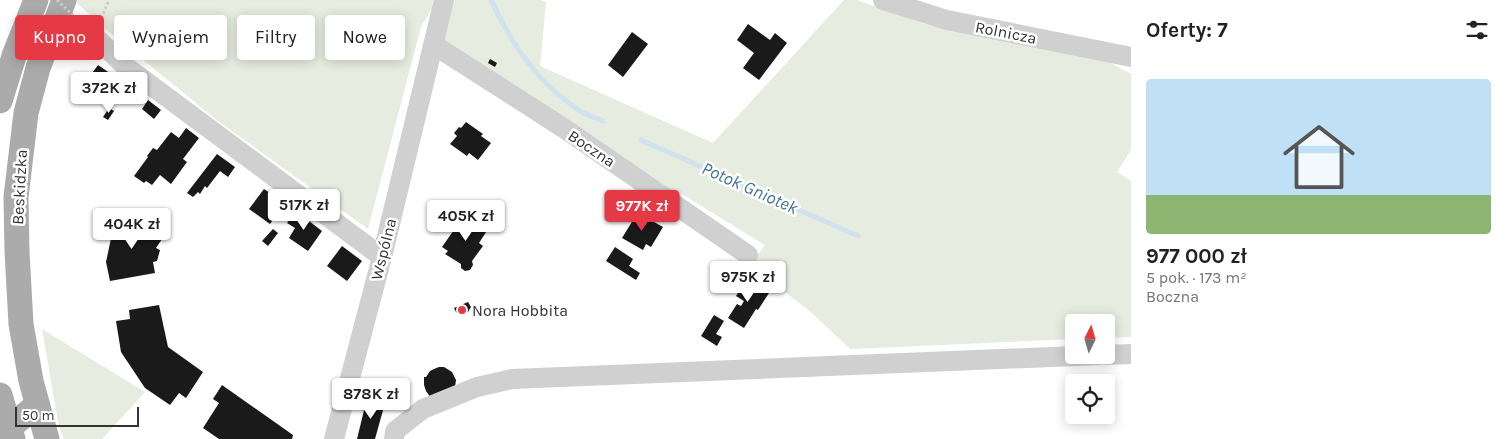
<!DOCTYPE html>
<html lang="pl">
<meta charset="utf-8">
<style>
body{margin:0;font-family:Karla,sans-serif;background:#f2f2f2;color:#202124;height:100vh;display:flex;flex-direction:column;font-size:19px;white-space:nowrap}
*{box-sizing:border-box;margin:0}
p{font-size:16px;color:#757577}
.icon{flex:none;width:28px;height:28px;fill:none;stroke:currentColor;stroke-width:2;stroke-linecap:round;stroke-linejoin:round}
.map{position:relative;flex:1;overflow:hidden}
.details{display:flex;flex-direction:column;background:#fff;width:375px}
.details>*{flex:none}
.hud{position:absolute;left:15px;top:15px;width:475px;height:45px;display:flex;gap:10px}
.needle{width:32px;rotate:5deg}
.tools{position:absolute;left:1065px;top:314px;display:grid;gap:10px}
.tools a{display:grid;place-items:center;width:50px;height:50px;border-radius:5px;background:#fff;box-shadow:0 2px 12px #0003;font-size:25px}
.scale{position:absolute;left:15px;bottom:12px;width:124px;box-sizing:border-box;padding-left:5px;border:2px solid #333;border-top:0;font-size:14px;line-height:18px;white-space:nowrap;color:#333;-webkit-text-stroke:4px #fff;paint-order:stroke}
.price{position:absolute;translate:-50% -42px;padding:0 11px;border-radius:5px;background:#fff;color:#222;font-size:16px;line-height:32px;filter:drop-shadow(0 1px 2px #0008)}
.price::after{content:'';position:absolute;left:50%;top:30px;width:15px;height:11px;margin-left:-8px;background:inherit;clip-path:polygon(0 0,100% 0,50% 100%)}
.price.on{background:#e63946;color:#fff}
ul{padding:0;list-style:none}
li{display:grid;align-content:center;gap:10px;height:265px;padding:0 15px}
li+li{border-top:1px solid #e0e0e0}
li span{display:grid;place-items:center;height:155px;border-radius:5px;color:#555}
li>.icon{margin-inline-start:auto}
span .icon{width:90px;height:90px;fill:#fffc;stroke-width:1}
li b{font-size:21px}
h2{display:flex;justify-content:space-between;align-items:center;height:60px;padding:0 15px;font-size:21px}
.pill{padding:0 18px;border-radius:5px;background:#fff;box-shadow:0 2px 12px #0003;font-size:18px;line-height:45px}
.pill.on{background:#e63946;color:#fff}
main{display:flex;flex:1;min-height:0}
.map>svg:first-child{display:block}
.green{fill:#e6ecdf}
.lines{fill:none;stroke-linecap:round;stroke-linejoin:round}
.stream{stroke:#cfe2ee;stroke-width:5}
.building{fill:#1a1a1a}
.path{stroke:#cdcdcd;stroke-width:3;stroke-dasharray:2.5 2.5;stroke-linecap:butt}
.minor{stroke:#d0d0d0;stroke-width:20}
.major{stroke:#ababab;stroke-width:25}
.path-bridge{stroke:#cdcdcd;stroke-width:3;stroke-dasharray:2.5 2.5;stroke-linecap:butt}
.poi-dot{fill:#e63946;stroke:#fff;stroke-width:2}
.labels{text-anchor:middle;stroke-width:5;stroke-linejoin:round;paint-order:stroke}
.street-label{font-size:16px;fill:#333;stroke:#fff}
.poi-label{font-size:16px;fill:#333;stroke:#fff;text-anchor:start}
.water-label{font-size:18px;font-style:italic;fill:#3f7597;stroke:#fff}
</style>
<main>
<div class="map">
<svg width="1131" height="439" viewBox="0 0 1131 439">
<rect width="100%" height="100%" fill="#fff"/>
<g class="green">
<path d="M74 0H433L432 8 421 27 368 229 218 121 103 27Z"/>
<path d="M455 0H540L546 2 540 66 713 143 844 0H857L928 25 1107 61 1131 74V150L1117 172 1131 181V337L1106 338V322H1074V339L850 349 811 312 750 265 765 245 677 191 665 192 441 38Z"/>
<path d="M42 329 145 392 102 439H64L59 427Z"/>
</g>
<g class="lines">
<g class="stream">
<path d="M491 0C508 37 529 70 560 96 567 101 574 108 582 112 588 115 596 118 603 121"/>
<path d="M641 140 858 236"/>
</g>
</g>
<g class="building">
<path d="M748 24 770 40 775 33 787 43 759 80 743 68 754 53 737 40Z"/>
<path d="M632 32 648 44 623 77 608 65Z"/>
<path d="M490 59 497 63 495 67 488 63Z"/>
<path d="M98 65 117 78 104 97 92 88 87 94 80 90Z"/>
<path d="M148 100 161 110 154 119 142 109Z"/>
<path d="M109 108 114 111 108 120 103 117Z"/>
<path d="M466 122 483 134 481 136 491 143 478 160 469 153 467 156 450 144 457 136 454 133 459 127 461 128Z"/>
<path d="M186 128 199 138 183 159 187 162 171 184 160 175 152 185 146 181 144 183 134 176 148 157 147 156 153 148 157 150 171 132 179 138Z"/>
<path d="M217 154 235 167 228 177 220 171 207 188 205 186 200 194 198 192 193 197 187 193Z"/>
<path d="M264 189 285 203 270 224 249 209Z"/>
<path d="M296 211 322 231 308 251 289 238 295 228 287 223Z"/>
<path d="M638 212 654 220V222L663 227 651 247 646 244 643 250 622 238Z"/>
<path d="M125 213 162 239 156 248 160 250 157 261 153 262 155 273 110 281 106 262 113 229Z"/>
<path d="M473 214 490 226 479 243 483 246 472 261 473 265 470 270 465 271 461 268V264L445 254 448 251 442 247 456 227 461 231Z"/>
<path d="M273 229 278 233 268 246 262 241Z"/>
<path d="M342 246 362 261 347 281 327 266Z"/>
<path d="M615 247 633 259 629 266 640 273 636 280 606 261Z"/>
<path d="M747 279 769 293 758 310 756 309 744 328 728 318 737 304 741 306 744 301 736 296Z"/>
<path d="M468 302 471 307 468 312 460 314 456 312 454 308Z"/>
<path d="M159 305 168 347 203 372 186 398 179 393 170 405 145 388 121 352 116 321 130 319 129 310Z"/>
<path d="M714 315 724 321 716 334 722 337 717 346 701 336Z"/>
<path d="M439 367H444L452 372 456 380 455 387 431 398 426 391 424 385V377H426L430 371 434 369Z"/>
<path d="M222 385 293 435 292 439H219L203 428 219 403 213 399Z"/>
<path d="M367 398 385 403 375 439H357Z"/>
</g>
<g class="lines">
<path class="path" d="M101 18 109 0"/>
<g class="minor">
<path d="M883 0 947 20 1131 57"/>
<path d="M86 28 125 66 382 257"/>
<path d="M434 45 565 129 748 255"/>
<path d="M1106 355 1131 354"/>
<path d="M334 439 382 257 444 0"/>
<path d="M394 439 395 431 423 409 477 387 512 379 1100 355"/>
</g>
<g class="major">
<path d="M0 101 15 53 36 0"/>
<path d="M0 395 13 439"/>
<path d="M0 433 9 428 37 405"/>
<path d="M47 439 31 381 21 324 17 252 16 197 26 113 38 68 64 0"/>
</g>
<path class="path-bridge" d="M57 0 86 28"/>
</g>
<circle class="poi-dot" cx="462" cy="310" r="5"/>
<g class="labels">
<g class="street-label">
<text transform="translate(1006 32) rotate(11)" y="6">Rolnicza</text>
<text transform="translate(592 148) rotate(34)" y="6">Boczna</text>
<text transform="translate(19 187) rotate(-87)" y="6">Beskidzka</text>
<text transform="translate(383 249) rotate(-76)" y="6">Wspólna</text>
</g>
<g class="poi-label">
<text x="472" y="316">Nora Hobbita</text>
</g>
<g class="water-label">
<text transform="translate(750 188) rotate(24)" y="6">Potok Gniotek</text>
</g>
</g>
</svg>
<div class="tools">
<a><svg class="needle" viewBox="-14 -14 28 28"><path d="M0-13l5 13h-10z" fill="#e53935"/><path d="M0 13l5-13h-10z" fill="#757577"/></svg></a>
<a><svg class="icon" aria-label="locate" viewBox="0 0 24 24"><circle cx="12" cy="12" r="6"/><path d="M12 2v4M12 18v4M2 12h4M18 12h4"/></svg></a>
</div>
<div class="scale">50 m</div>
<b class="price" style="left:109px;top:114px">372K zł</b>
<b class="price" style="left:304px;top:231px">517K zł</b>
<b class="price on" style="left:642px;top:232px">977K zł</b>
<b class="price" style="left:466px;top:242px">405K zł</b>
<b class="price" style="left:132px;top:250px">404K zł</b>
<b class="price" style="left:748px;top:303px">975K zł</b>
<b class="price" style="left:371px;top:420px">878K zł</b>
<div class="hud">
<a class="pill on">Kupno</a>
<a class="pill">Wynajem</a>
<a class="pill">Filtry</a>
<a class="pill">Nowe</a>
</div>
</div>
<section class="details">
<h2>Oferty: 7<svg class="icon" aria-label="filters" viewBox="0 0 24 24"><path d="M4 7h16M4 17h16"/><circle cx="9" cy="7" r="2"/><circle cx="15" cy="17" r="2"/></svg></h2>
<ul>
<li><span style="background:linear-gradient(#bfe0f5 75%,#8fb573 0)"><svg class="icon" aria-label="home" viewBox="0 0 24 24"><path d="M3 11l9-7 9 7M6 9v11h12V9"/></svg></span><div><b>977 000 zł</b><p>5 pok. · 173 m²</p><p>Boczna</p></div></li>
</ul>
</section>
</main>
